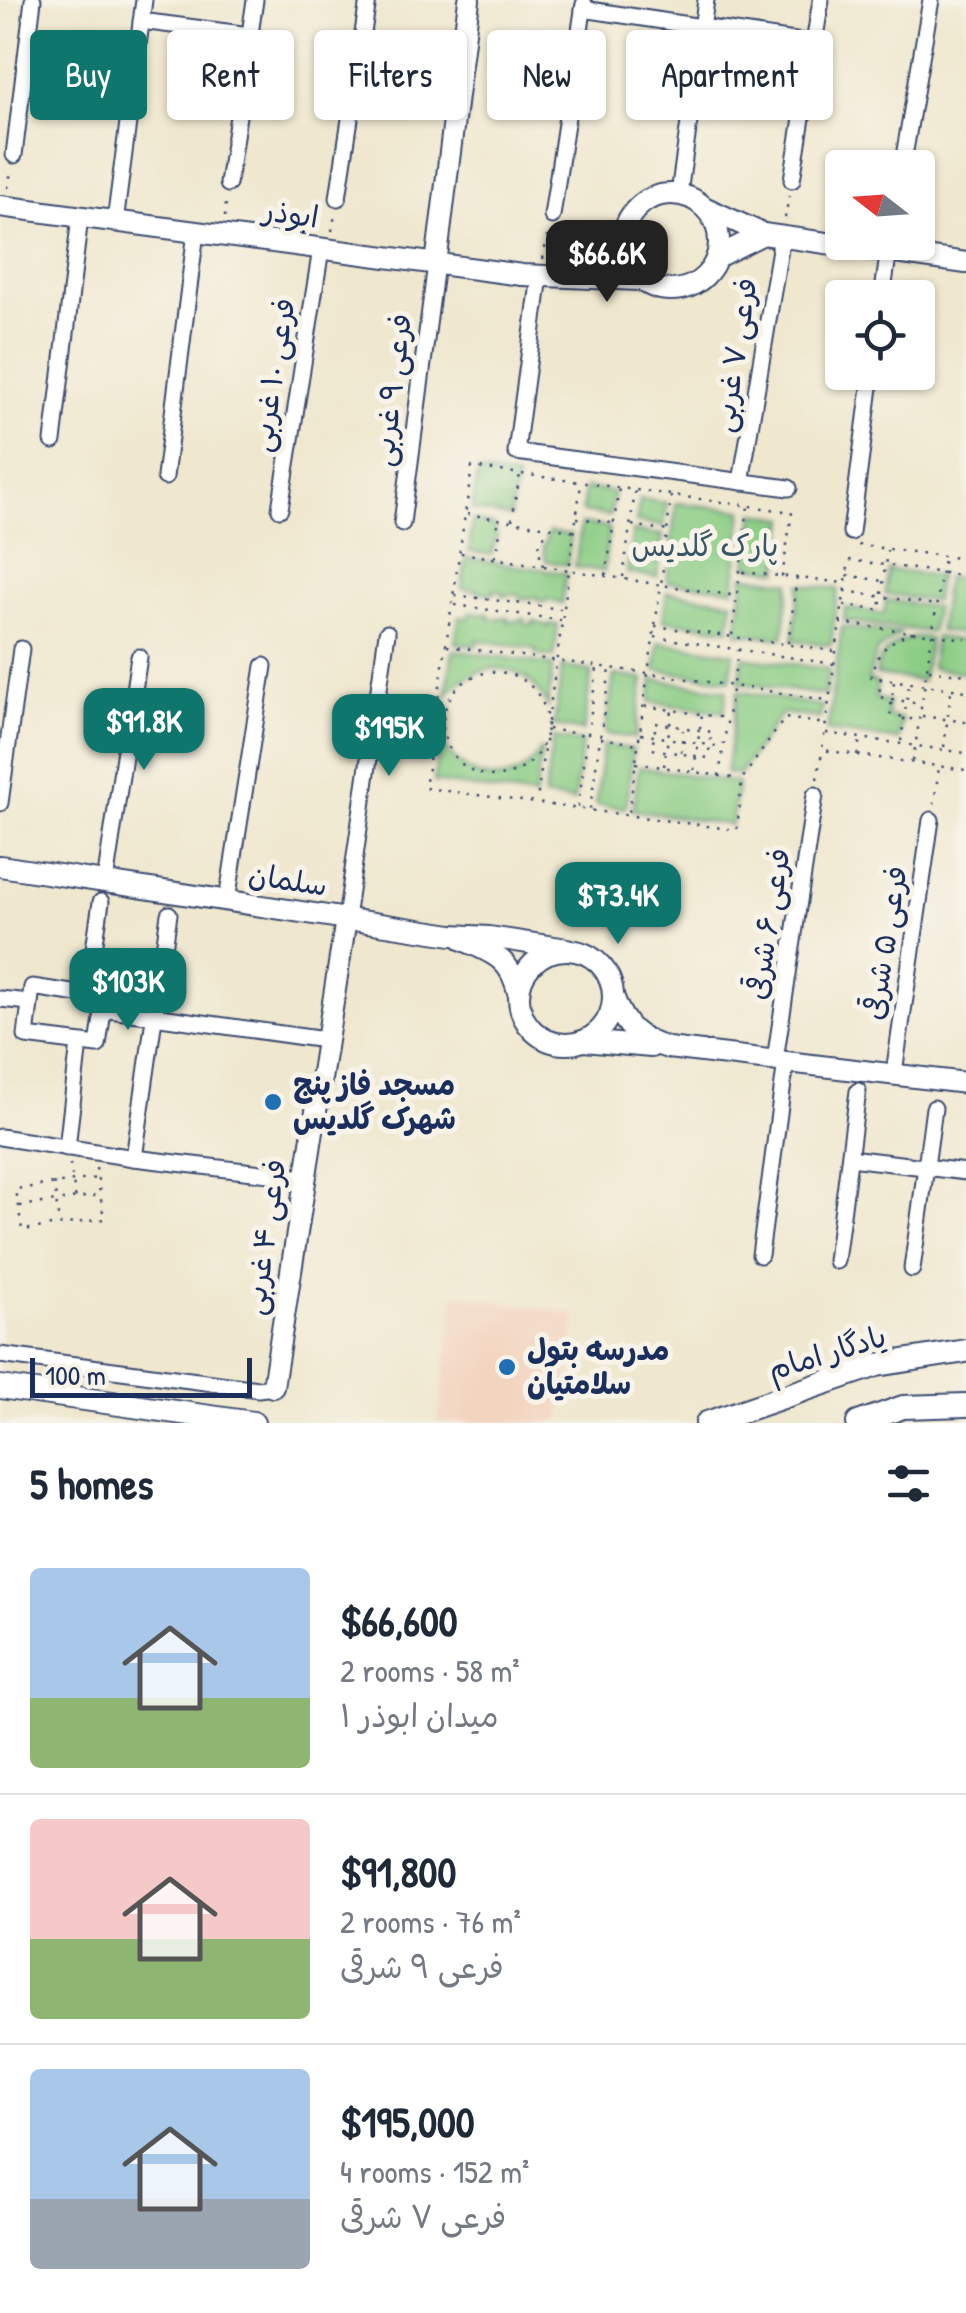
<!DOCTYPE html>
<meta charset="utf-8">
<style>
body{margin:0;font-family:"Patrick Hand","Playpen Sans Arabic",sans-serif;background:#f6f6f7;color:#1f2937;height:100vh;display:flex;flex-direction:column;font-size:38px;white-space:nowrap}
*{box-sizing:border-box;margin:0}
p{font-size:32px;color:#747a83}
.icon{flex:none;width:55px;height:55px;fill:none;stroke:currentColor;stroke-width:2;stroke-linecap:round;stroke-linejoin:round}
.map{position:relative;height:1423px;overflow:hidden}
.sheet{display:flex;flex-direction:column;background:#fff;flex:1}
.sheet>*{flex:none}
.guide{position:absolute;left:30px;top:30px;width:908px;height:90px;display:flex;gap:20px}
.needle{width:65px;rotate:287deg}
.fabs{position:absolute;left:825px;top:150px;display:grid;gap:20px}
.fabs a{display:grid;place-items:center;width:110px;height:110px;border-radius:10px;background:#fff;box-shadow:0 2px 8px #0004;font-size:50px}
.scale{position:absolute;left:30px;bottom:25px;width:222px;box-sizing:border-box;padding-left:10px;border:5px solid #1b2f5e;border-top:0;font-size:28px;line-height:35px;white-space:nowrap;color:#1b2f5e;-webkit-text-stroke:8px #f7f3e8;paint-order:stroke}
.price{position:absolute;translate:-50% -85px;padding:0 22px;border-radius:20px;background:#0f766e;color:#fff;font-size:32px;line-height:65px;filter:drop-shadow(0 2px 5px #0008)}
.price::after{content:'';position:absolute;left:50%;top:60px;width:30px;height:22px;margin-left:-15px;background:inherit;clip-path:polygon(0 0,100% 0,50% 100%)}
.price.current{background:#222;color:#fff}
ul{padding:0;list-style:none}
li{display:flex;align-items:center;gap:30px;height:250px;padding:0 30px}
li+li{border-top:2px solid #e0e1e3}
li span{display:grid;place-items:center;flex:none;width:280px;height:200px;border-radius:10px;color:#555}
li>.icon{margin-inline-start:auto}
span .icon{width:120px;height:120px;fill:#fffc;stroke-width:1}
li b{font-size:42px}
h2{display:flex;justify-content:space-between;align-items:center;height:120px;padding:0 30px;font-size:42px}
.pill{padding:0 35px;border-radius:10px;background:#fff;box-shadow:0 2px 8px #0004;font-size:35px;line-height:90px}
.pill.current{background:#0f766e;color:#fff}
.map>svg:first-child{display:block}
.built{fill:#f3d4bf}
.green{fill:#8ccd85;stroke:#547e72;stroke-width:2.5}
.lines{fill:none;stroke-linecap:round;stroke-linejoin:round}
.minor-casing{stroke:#3b4b6f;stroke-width:19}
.tertiary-casing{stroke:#3b4b6f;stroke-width:24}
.secondary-casing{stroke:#3b4b6f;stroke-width:26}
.path{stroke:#3b4b6f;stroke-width:2.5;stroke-dasharray:2.5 8;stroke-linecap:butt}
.minor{stroke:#fff;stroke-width:15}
.tertiary{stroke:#fff;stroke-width:20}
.secondary{stroke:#fff;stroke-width:22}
.poi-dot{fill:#1f6fb2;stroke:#f7f3e8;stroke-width:4}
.labels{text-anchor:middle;stroke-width:10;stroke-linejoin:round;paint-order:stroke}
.street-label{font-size:30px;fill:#1b2f5e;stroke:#f7f3e8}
.park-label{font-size:30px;fill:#375668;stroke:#f7f3e8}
.poi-label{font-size:30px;font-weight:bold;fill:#1b2f5e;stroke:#f7f3e8;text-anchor:start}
</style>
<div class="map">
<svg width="966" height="1423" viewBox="0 0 966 1423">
<rect width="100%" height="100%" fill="#f7f3e8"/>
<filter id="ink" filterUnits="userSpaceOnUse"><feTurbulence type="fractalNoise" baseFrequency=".01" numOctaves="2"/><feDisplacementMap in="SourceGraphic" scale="20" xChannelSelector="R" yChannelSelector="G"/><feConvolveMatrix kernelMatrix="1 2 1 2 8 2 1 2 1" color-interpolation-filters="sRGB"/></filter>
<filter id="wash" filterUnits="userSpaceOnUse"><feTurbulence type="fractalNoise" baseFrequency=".0048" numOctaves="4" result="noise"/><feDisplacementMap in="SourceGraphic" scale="40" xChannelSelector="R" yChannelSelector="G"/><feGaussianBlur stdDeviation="2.25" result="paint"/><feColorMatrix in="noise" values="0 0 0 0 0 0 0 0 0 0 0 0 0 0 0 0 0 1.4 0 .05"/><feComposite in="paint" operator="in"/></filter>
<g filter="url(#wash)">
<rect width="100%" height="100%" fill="#efe7ce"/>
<path class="built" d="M455 1294 577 1315 560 1419 556 1423H438Z"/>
<g class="green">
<path d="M478 472 517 478 510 517 472 510Z"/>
<path d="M585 488 614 492 610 516 582 512Z"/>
<path d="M640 499 667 503 664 526 636 522Z"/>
<path d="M676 503 743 510 734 589 667 582Z"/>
<path d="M755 513 786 518 779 571 747 566Z"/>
<path d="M472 521 494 525 497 536 491 555 469 551Z"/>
<path d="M581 524 609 527 604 571 575 567Z"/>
<path d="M633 531 663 535 657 577 627 573Z"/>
<path d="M549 532 571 535 567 565 546 561 543 547Z"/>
<path d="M466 558 566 573 562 604 546 599 545 602 538 601V597L520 599 519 594 502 596V592L494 590 493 594 462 588Z"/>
<path d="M888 570 938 576 935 601 885 594Z"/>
<path d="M744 576 790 582 783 638 737 633Z"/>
<path d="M946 577 966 580V634L939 631Z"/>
<path d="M800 584 838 589 831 645 793 640Z"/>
<path d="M667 592 733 601 729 629 663 620Z"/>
<path d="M886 600 935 607 931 632 844 621 845 608 884 614Z"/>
<path d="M470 612 489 614 490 619 508 617V622L525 619 524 624 533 625V621L549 627 551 624 558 625 554 657 536 655V649L477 640 476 646 455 643 459 617 469 618Z"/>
<path d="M842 627 901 633 877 651 868 680 877 683 876 699 889 701 887 716 902 719 899 740 827 731Z"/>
<path d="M922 637 930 639 922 681 876 675C878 651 899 638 922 637Z"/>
<path d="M935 637 966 641V673L931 668Z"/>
<path d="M659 642 734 653 730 680 655 670Z"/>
<path d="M453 650 553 665 548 707C526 659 478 657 446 696Z"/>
<path d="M743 657 829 669 825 695 739 683Z"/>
<path d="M562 667 592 671 583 731 554 726Z"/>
<path d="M614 675 644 679 635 738 605 734Z"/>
<path d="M653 679 727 690 724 712 650 702Z"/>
<path d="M738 691 822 706 820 718 782 713 739 774 726 773Z"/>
<path d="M439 736C460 781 514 797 542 748L535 797 434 782Z"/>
<path d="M553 738 582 742 574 801 544 797Z"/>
<path d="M603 745 633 749 626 808 596 805Z"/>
<path d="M639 767 738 783 731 825 633 810Z"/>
</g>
</g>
<g filter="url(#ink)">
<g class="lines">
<g class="minor-casing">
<g id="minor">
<path d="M583 9 815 44"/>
<path d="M141 21 250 35"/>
<path d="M360 56 461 70"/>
<path d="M14 155 33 0"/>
<path d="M902 168 931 0"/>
<path d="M792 180 821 0"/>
<path d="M228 184 255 0"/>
<path d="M679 194 706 0"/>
<path d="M338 198 368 0"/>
<path d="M552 216 584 4"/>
<path d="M115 222 144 0"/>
<path d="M540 276 516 452 789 488"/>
<path d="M882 298 890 242"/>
<path d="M53 441 80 217"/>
<path d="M165 477 196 232"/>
<path d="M741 482 782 237"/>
<path d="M280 509 321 249"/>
<path d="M402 523 436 264"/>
<path d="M851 532 872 372"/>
<path d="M0 803 21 649"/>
<path d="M105 882 139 657"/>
<path d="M227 901 264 666"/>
<path d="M346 919 387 633"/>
<path d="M32 987 105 998 98 1045 26 1036Z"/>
<path d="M87 996 101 902"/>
<path d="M0 999 30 1002"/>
<path d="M103 1009 325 1040"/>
<path d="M775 1060 815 795"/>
<path d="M894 1073 931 820"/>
<path d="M0 1137 134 1158 304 1178"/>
<path d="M67 1148 79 1043"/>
<path d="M134 1158 169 914"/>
<path d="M850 1158 966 1172"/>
<path d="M760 1255 786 1061"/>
<path d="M836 1261 858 1091"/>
<path d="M912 1269 934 1108"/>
<path d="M0 1355 258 1389 273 1387"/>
</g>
</g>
<g class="tertiary-casing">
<g id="tertiary">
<circle cx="671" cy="242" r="48"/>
<path d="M0 206 522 275 640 280"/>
<path d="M706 208 763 234 966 263"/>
<path d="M717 257 763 234"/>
<path d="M436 264 469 0"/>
<path d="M0 866 452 935 489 937 567 949"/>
<path d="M463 940C494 954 510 958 518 992"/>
<circle cx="566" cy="997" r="47"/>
<path d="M614 998C624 1027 639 1040 668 1048L966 1083"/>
<path d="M584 1041 651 1047"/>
<path d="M273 1387 346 919"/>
</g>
</g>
<g class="secondary-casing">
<g id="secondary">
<path d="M0 1387 253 1423"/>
<path d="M707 1423 877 1365 966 1351"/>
<path d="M858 1423 903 1407 966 1405"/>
</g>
</g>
<g class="path">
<path d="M8 188 11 171"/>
<path d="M225 217 226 200"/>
<path d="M785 218 789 196"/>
<path d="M332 231 335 215"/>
<path d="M543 259 548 232"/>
<path d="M671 496 661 585 738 596"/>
<path d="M467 514 573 531"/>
<path d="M577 518 612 523"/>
<path d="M512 520 520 474"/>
<path d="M632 525 668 531"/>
<path d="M858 545 966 559"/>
<path d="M461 553 569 570 581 484"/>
<path d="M495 557 500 539 497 521"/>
<path d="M543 566 538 547 548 529"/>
<path d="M743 572 844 583"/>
<path d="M606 575 619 488"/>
<path d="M847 575 882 581"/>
<path d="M966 576 849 560 822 750 966 770"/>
<path d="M623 577 635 491"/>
<path d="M782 577 792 512 472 467 425 788 737 830 742 779 785 718 825 724"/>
<path d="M845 591 936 605"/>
<path d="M455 595 561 609"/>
<path d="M455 605 561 620"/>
<path d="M844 605 880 610 887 550"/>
<path d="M840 623 966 639"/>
<path d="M655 626 834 651"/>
<path d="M913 632C889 640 876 652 871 677L966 691"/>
<path d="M732 635 748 506"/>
<path d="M655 637 834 664"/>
<path d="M788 643 797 578"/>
<path d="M447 646 648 673 661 585 569 570C559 647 547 724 537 801"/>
<path d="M929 670 966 675"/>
<circle cx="495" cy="724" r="52"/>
<path d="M881 678 879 697 921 704"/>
<path d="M894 682 890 714 919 721"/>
<path d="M645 706 726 718"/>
<path d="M922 716 966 722"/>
<path d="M656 723 712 732 708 758 652 749Z"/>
<path d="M548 729 585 735"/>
<path d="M826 733 966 753"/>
<path d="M641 734 722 747"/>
<path d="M601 738 637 744"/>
<path d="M901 741 909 684"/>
<path d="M944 747 951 691"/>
<path d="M681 752 683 730"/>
<path d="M857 755 860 739"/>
<path d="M913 761 944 556"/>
<path d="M636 763 740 779"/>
<path d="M664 766 672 710"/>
<path d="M694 770 702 714"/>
<path d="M719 776 738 650"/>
<path d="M817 779 822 752"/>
<path d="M934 804 939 767"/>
<path d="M578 807 597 668"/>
<path d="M590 809 610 669"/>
<path d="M629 812 648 673 827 700"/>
<path d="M70 1164 76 1200"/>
<path d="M96 1168 104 1219 22 1230 16 1189 97 1178"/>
<path d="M54 1183 59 1224"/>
<path d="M20 1206 100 1195"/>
</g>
<use href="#minor" class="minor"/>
<use href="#tertiary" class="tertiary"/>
<use href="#secondary" class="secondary"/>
</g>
</g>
<g class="poi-dot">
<circle cx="273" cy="1102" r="10"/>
<circle cx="507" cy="1367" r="10"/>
</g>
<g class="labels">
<g class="street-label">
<text transform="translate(291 214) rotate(8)" y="10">ابوذر</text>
<text transform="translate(735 355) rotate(-81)" y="10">فرعی ۷ غربی</text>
<text transform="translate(273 375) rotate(-81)" y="10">فرعی ۱۰ غربی</text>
<text transform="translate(392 390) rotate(-83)" y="10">فرعی ۹ غربی</text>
<text transform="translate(288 880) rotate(9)" y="10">سلمان</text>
<text transform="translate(768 924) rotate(-81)" y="10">فرعی ۶ شرقی</text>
<text transform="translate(885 943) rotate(-81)" y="10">فرعی ۵ شرقی</text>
<text transform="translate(265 1237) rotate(-82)" y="10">فرعی ۴ غربی</text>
<text transform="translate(827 1353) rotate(-17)" y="10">یادگار امام</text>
</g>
<g class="park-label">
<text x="705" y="556">پارک گلدیس</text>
</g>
<g class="poi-label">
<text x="293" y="1095">مسجد فاز پنج<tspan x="293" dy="34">شهرک گلدیس</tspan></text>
<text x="527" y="1360">مدرسه بتول<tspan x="527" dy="34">سلامتیان</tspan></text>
</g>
</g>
</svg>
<div class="fabs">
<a><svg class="needle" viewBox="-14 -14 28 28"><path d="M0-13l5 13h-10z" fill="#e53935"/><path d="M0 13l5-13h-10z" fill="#747a83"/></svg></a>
<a><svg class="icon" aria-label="locate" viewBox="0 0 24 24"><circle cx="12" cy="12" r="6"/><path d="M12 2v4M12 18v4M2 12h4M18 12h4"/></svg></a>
</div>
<div class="scale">100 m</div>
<b class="price current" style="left:607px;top:305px">$66.6K</b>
<b class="price" style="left:144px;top:773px">$91.8K</b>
<b class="price" style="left:389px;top:779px">$195K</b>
<b class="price" style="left:618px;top:947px">$73.4K</b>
<b class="price" style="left:128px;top:1033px">$103K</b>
<div class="guide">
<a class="pill current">Buy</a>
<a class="pill">Rent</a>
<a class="pill">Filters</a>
<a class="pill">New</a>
<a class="pill">Apartment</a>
</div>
</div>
<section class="sheet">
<h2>5 homes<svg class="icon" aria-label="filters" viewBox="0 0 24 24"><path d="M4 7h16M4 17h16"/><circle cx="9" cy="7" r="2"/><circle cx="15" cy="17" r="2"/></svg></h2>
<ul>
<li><span style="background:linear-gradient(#a9c7e8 65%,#8fb573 0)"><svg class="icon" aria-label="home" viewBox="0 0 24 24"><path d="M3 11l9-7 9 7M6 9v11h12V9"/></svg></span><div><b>$66,600</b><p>2 rooms · 58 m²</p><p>میدان ابوذر ۱</p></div></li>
<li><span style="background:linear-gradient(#f6c9c9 60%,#8fb573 0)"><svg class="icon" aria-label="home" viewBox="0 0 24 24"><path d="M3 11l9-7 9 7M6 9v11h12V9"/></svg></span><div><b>$91,800</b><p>2 rooms · 76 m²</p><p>فرعی ۹ شرقی</p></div></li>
<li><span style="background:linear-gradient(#a9c7e8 65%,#9aa5b1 0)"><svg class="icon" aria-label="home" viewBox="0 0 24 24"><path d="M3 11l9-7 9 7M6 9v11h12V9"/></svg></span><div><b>$195,000</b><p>4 rooms · 152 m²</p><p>فرعی ۷ شرقی</p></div></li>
</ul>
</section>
